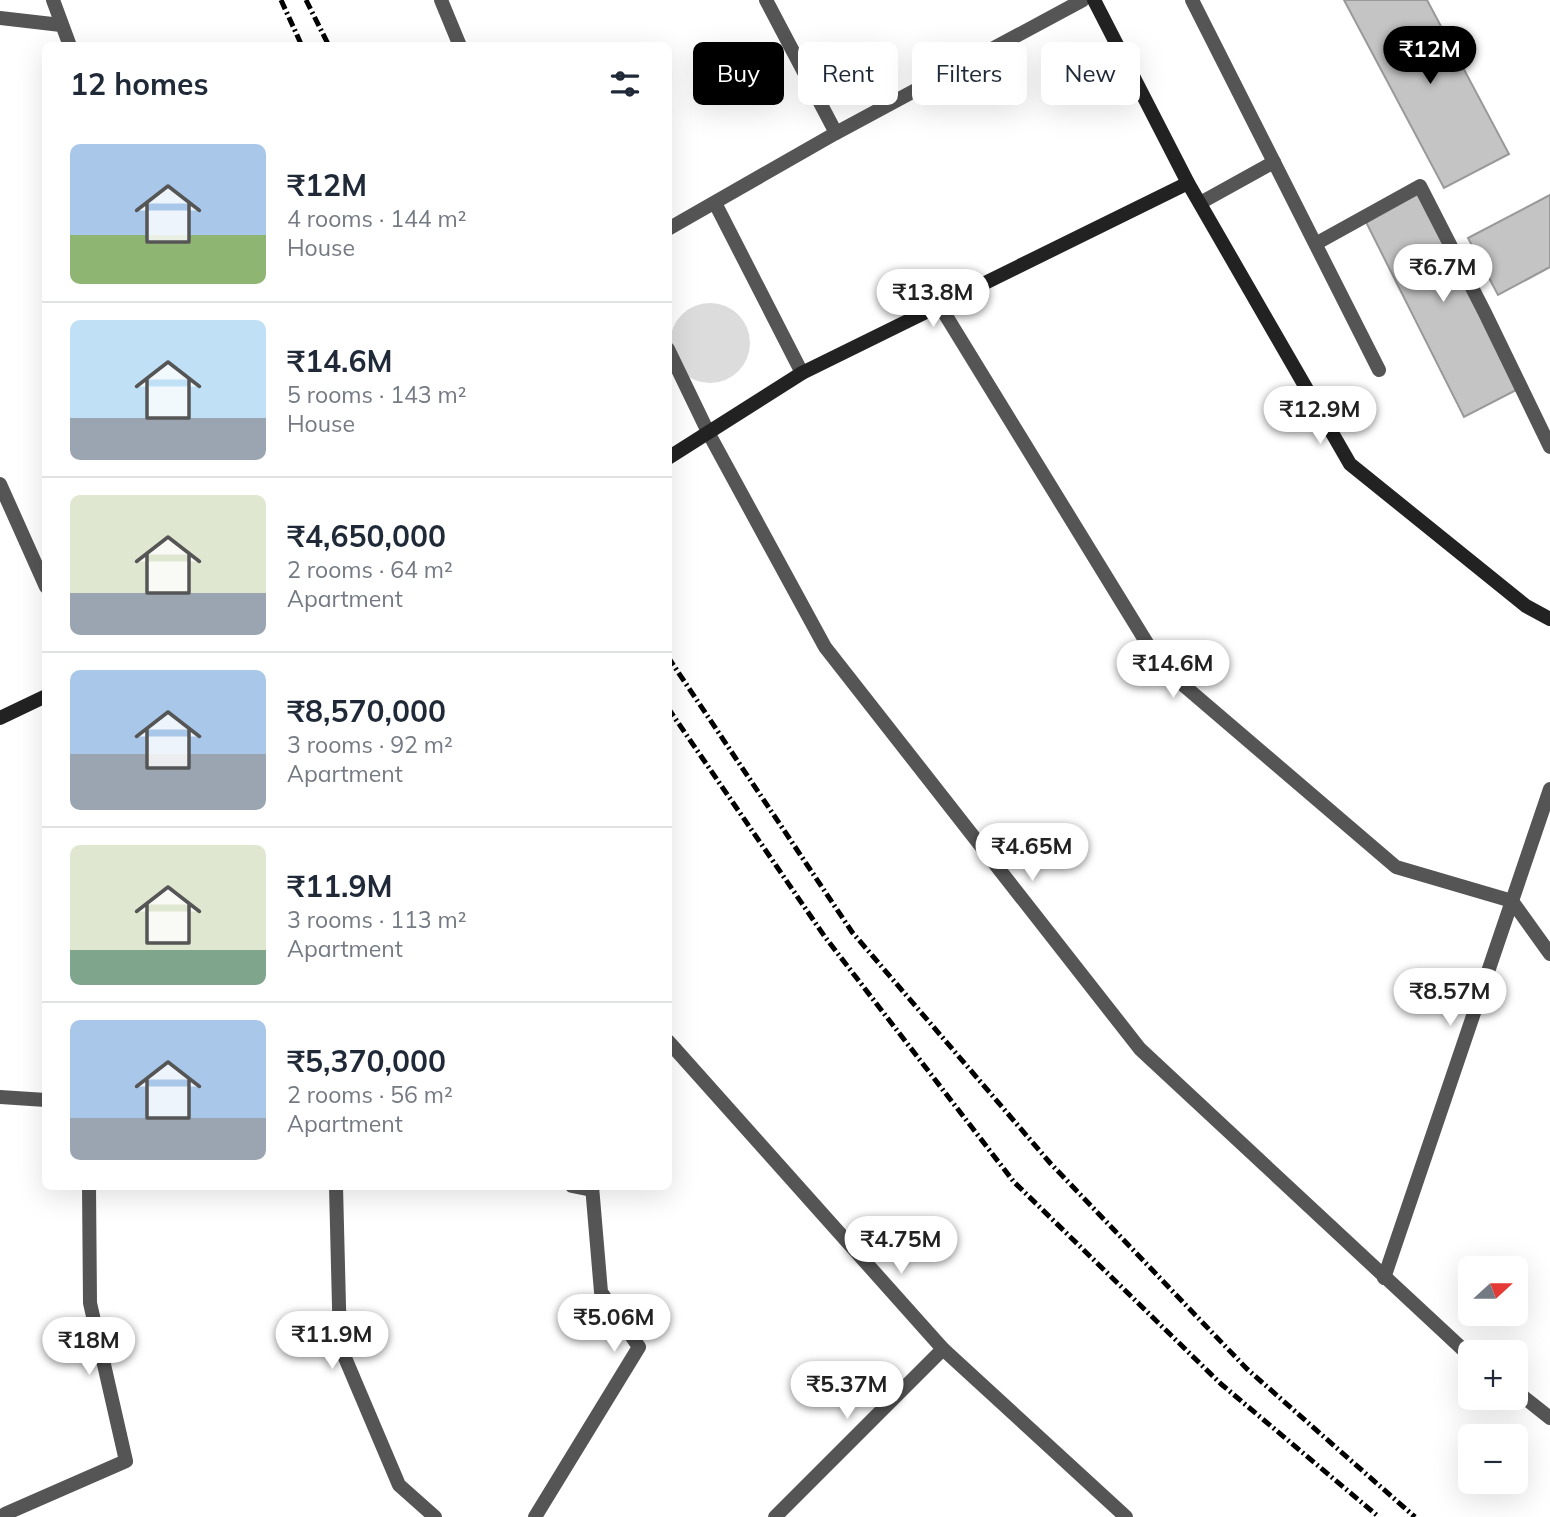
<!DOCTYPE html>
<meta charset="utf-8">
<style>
body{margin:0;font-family:Mulish,sans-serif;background:#f6f6f7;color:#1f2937;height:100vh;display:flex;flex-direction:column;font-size:26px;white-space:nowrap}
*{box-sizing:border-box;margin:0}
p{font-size:23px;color:#747a83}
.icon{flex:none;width:38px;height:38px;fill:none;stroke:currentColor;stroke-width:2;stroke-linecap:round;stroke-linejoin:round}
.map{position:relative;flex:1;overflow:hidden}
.sheet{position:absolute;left:42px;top:42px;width:630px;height:1148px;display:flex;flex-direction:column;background:#fff;border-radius:10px;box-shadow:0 7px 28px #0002}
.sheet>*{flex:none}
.banner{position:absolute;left:693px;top:42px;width:665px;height:63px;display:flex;gap:14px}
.needle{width:46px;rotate:69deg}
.tools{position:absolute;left:1458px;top:1256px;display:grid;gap:14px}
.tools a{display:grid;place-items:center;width:70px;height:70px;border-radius:10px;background:#fff;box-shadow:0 7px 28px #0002;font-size:35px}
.price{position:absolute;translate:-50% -60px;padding:0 16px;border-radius:24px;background:#fff;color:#222;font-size:23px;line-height:46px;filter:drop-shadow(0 2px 4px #0008)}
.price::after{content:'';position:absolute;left:50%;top:42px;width:21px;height:16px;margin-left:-10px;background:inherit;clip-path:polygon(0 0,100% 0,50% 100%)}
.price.current{background:#000;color:#fff}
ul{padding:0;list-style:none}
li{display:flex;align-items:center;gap:21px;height:175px;padding:0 28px}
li+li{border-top:2px solid #e0e1e3}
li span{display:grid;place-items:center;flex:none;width:196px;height:140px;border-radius:10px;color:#555}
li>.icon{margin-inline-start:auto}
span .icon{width:84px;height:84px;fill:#fffc;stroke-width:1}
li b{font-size:30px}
h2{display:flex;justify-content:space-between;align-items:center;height:84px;padding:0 28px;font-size:30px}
.pill{padding:0 24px;border-radius:10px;background:#fff;box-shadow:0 7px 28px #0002;font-size:24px;line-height:63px}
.pill.current{background:#000;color:#fff}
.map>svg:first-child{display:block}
.green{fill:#dcdcdc}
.building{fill:#c4c4c4;stroke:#999;stroke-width:2}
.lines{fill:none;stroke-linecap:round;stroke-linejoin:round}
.lane{stroke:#555;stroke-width:14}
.street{stroke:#555;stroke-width:14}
.secondary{stroke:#222;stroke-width:14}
.rail{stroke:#000;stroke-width:5;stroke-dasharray:10 3.5 2 3.5;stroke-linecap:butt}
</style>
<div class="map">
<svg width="1550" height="1517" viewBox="0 0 1550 1517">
<rect width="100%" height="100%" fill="#fff"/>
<circle class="green" cx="710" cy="343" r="40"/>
<g class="building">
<path d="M1344 0H1427L1509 154 1444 188Z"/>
<path d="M1421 192 1522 387 1464 417 1363 216Z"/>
<path d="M1550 195V267L1498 295 1468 238Z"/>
</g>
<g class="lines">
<g class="lane">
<path d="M1192 0 1379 370"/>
<path d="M1200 203 1274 162"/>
<path d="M1317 243 1420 186 1485 313 1550 447"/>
</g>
<g class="street">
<path d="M53 0 70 46"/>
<path d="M441 0 460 46"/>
<path d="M766 0 836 133"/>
<path d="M0 18 61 25"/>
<path d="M715 203 802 373"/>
<path d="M668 229 836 133 1083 0"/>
<path d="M940 306 1161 666 1396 867 1512 901 1550 954"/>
<path d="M668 349 709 434 825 647 1140 1049 1470 1356"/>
<path d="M0 484 46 587"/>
<path d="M668 1041 943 1349 1126 1517"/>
<path d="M0 1097 46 1100"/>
<path d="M336 1186 340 1346 399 1485 435 1517"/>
<path d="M572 1186 592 1190"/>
<path d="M1384 1278 1550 789"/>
<path d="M1516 1391 1550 1418"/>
<path d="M5 1514 126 1461 90 1303 89 1186"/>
<path d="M535 1517 639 1347 601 1292 592 1186"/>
<path d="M775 1517 943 1349"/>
</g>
<g class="secondary">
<path d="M1094 0 1188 183 1350 464 1526 606 1550 619"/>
<path d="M668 458 802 373 1188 183"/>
<path d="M0 718 46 696"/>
</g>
<g class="rail">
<path d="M281 0 302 46"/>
<path d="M306 0 329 46"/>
<path d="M668 657 852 932 1051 1164 1247 1369 1415 1517"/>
<path d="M668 708 825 937 1014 1182 1221 1384 1379 1517"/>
</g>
</g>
</svg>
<div class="tools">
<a><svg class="needle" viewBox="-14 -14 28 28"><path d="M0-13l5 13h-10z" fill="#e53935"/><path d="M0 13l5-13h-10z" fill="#747a83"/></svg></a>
<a>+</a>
<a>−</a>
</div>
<b class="price current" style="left:1430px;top:86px">₹12M</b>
<b class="price" style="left:1443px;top:304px">₹6.7M</b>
<b class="price" style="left:933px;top:329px">₹13.8M</b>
<b class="price" style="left:1320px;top:446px">₹12.9M</b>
<b class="price" style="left:1173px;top:700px">₹14.6M</b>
<b class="price" style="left:1032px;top:883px">₹4.65M</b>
<b class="price" style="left:1450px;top:1028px">₹8.57M</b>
<b class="price" style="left:901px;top:1276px">₹4.75M</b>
<b class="price" style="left:614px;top:1354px">₹5.06M</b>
<b class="price" style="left:332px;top:1371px">₹11.9M</b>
<b class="price" style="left:89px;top:1377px">₹18M</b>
<b class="price" style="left:847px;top:1421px">₹5.37M</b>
<div class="banner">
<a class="pill current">Buy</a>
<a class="pill">Rent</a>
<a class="pill">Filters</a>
<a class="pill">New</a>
</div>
<section class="sheet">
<h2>12 homes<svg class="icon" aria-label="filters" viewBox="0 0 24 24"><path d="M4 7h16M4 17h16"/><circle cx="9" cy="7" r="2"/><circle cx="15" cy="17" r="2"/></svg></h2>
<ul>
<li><span style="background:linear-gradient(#a9c7e8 65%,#8fb573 0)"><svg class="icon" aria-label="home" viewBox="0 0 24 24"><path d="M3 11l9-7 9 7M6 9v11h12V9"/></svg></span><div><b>₹12M</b><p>4 rooms · 144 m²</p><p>House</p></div></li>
<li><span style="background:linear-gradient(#bfe0f5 70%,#9aa5b1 0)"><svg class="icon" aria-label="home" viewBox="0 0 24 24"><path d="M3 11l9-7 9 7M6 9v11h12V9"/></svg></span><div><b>₹14.6M</b><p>5 rooms · 143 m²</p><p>House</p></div></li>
<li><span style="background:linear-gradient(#dfe7d0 70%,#9aa5b1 0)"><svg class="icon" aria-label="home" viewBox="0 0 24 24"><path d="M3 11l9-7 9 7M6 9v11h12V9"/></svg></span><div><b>₹4,650,000</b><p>2 rooms · 64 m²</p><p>Apartment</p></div></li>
<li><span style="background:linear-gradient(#a9c7e8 60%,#9aa5b1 0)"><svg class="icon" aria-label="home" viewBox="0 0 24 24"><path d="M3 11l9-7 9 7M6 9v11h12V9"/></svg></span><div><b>₹8,570,000</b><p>3 rooms · 92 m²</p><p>Apartment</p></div></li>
<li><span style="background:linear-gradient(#dfe7d0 75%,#7fa58c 0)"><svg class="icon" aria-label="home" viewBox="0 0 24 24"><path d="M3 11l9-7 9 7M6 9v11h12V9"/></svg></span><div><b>₹11.9M</b><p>3 rooms · 113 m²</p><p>Apartment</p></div></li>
<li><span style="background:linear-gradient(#a9c7e8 70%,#9aa5b1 0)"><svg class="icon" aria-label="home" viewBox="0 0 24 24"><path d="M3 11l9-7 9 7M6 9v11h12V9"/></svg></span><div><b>₹5,370,000</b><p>2 rooms · 56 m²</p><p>Apartment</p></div></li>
</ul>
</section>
</div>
